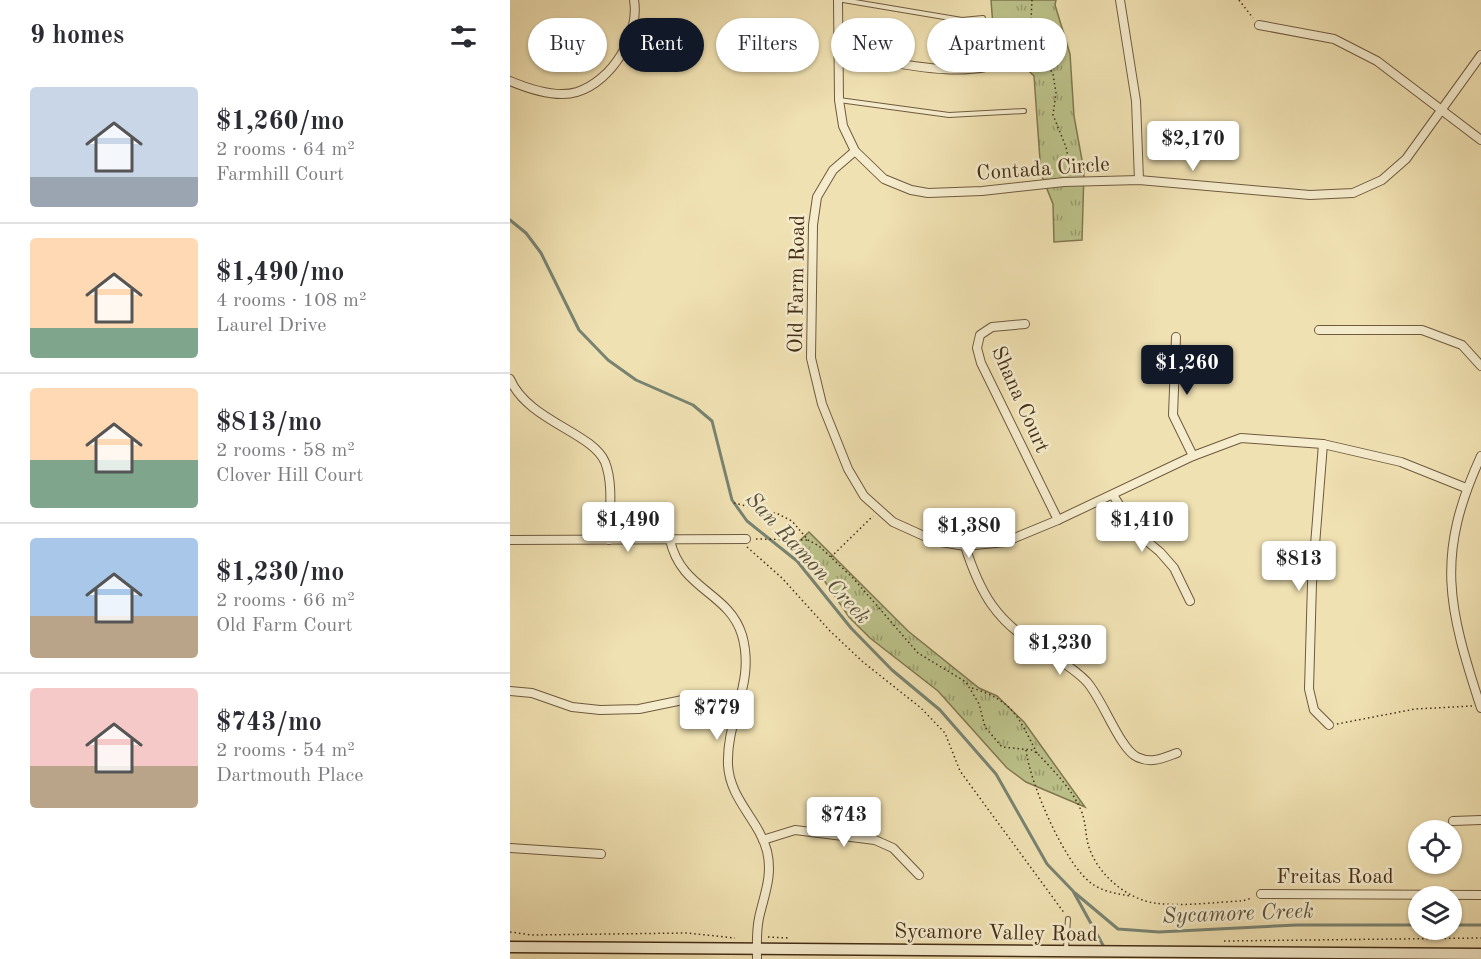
<!DOCTYPE html>
<meta charset="utf-8">
<style>
body{margin:0;font-family:"Old Standard TT",serif;background:#f7f7f7;color:#2b2b33;height:100vh;display:flex;flex-direction:column;font-size:22px;white-space:nowrap}
*{box-sizing:border-box;margin:0}
p{font-size:20px;color:#7c7c81}
.icon{flex:none;width:33px;height:33px;fill:none;stroke:currentColor;stroke-width:2;stroke-linecap:round;stroke-linejoin:round}
.map{position:relative;flex:1;overflow:hidden}
.drawer{display:flex;flex-direction:column;background:#fff;width:510px}
.drawer>*{flex:none}
.hud{position:absolute;left:18px;top:18px;width:570px;height:54px;display:flex;gap:12px}
.controls{position:absolute;left:898px;top:820px;display:grid;gap:12px}
.controls a{display:grid;place-items:center;width:54px;height:54px;border-radius:50%;background:#fff;box-shadow:0 2px 4px #0004;font-size:30px}
.price{position:absolute;translate:-50% -51px;padding:0 14px;border-radius:6px;background:#fff;color:#222;font-size:20px;line-height:39px;filter:drop-shadow(0 2px 3px #0008)}
.price::after{content:'';position:absolute;left:50%;top:36px;width:18px;height:14px;margin-left:-9px;background:inherit;clip-path:polygon(0 0,100% 0,50% 100%)}
.price.current{background:#111827;color:#fff}
ul{padding:0;list-style:none}
li{display:flex;align-items:center;gap:18px;height:150px;padding:0 30px}
li+li{border-top:2px solid #e1e1e2}
li span{display:grid;place-items:center;flex:none;width:168px;height:120px;border-radius:6px;color:#555}
li>.icon{margin-inline-start:auto}
span .icon{width:72px;height:72px;fill:#fffc;stroke-width:1}
li b{font-size:26px}
h2{display:flex;justify-content:space-between;align-items:center;height:72px;padding:0 30px;font-size:26px}
.chip{padding:0 21px;border-radius:27px;background:#fff;box-shadow:0 2px 4px #0004;font-size:21px;line-height:54px}
.chip.current{background:#111827;color:#fff}
main{display:flex;flex:1;min-height:0}
.map>svg:first-child{display:block}
.park{fill:url(#park-tufts);stroke:#807850;stroke-width:1.5}
.lines{fill:none;stroke-linecap:round;stroke-linejoin:round}
.stream{stroke:#788372;stroke-width:3}
.service-casing{stroke:#6f5a3e;stroke-width:6}
.minor-casing{stroke:#6f5a3e;stroke-width:10}
.secondary-casing{stroke:#442d17;stroke-width:13}
.path{stroke:#442d17;stroke-width:1.5;stroke-dasharray:1.5 3;stroke-linecap:butt}
.service{stroke:#f5eccd;stroke-width:4}
.minor{stroke:#f5eccd;stroke-width:8}
.secondary{stroke:#f5eccd;stroke-width:10}
.labels{text-anchor:middle;stroke-width:5;stroke-linejoin:round;paint-order:stroke}
.street-label{font-size:21px;fill:#442d17;stroke:#f5eccd}
.water-label{font-size:22px;font-style:italic;fill:#5a513d;stroke:#f5eccd}
</style>
<main>
<section class="drawer">
<h2>9 homes<svg class="icon" aria-label="filters" viewBox="0 0 24 24"><path d="M4 7h16M4 17h16"/><circle cx="9" cy="7" r="2"/><circle cx="15" cy="17" r="2"/></svg></h2>
<ul>
<li><span style="background:linear-gradient(#c9d6e8 75%,#9aa5b1 0)"><svg class="icon" aria-label="home" viewBox="0 0 24 24"><path d="M3 11l9-7 9 7M6 9v11h12V9"/></svg></span><div><b>$1,260/mo</b><p>2 rooms · 64 m²</p><p>Farmhill Court</p></div></li>
<li><span style="background:linear-gradient(#ffd9b3 75%,#7fa58c 0)"><svg class="icon" aria-label="home" viewBox="0 0 24 24"><path d="M3 11l9-7 9 7M6 9v11h12V9"/></svg></span><div><b>$1,490/mo</b><p>4 rooms · 108 m²</p><p>Laurel Drive</p></div></li>
<li><span style="background:linear-gradient(#ffd9b3 60%,#7fa58c 0)"><svg class="icon" aria-label="home" viewBox="0 0 24 24"><path d="M3 11l9-7 9 7M6 9v11h12V9"/></svg></span><div><b>$813/mo</b><p>2 rooms · 58 m²</p><p>Clover Hill Court</p></div></li>
<li><span style="background:linear-gradient(#a9c7e8 65%,#b9a48a 0)"><svg class="icon" aria-label="home" viewBox="0 0 24 24"><path d="M3 11l9-7 9 7M6 9v11h12V9"/></svg></span><div><b>$1,230/mo</b><p>2 rooms · 66 m²</p><p>Old Farm Court</p></div></li>
<li><span style="background:linear-gradient(#f6c9c9 65%,#b9a48a 0)"><svg class="icon" aria-label="home" viewBox="0 0 24 24"><path d="M3 11l9-7 9 7M6 9v11h12V9"/></svg></span><div><b>$743/mo</b><p>2 rooms · 54 m²</p><p>Dartmouth Place</p></div></li>
</ul>
</section>
<div class="map">
<svg width="971" height="959" viewBox="0 0 971 959">
<defs>
<pattern id="park-tufts" width="24" height="20" patternUnits="userSpaceOnUse" patternTransform="scale(1.5)"><rect width="24" height="20" fill="#bcc28a"/><path d="M3 7l-1-3M5 7V3M7 7l1-3M15 17l-1-3M17 17v-4M19 17l1-3" fill="none" stroke="#9a9e70"/></pattern>
</defs>
<rect width="100%" height="100%" fill="#f0e1b2"/>
<filter id="stains"><feTurbulence type="fractalNoise" baseFrequency=".00333" numOctaves="4"/><feColorMatrix values="0 0 0 0 .2 0 0 0 0 .09 0 0 0 0 .02 0 0 0 .5 -.17"/></filter>
<radialGradient id="worn" r=".72"><stop offset=".6" stop-color="#630" stop-opacity="0"/><stop offset="1" stop-color="#630" stop-opacity=".3"/></radialGradient>
<g class="park">
<path d="M481 0H546L545 5 560 54 564 116 574 171 572 240 544 242 543 204 531 174 524 76 518 70 520 52 515 44 502 39 493 42 485 52Z"/>
<path d="M299 532 398 631 469 688 487 696 514 722 575 807 516 782 497 768 428 691 360 638 339 617 288 542Z"/>
</g>
<g class="lines">
<g class="stream">
<path d="M0 220 16 233 31 253 69 330 98 360 126 380 183 405 202 421 222 500 237 521 287 561 341 628 382 670 430 710 486 774 537 864 563 891 594 947"/>
<path d="M565 893 608 929 649 932 787 925H909"/>
<path d="M942 925H971"/>
</g>
<g class="service-casing">
<g id="service">
<path d="M333 0 452 20 473 18"/>
<path d="M329 100 439 115 514 111"/>
<path d="M556 948 558 919"/>
</g>
</g>
<g class="minor-casing">
<g id="minor">
<path d="M328 0 329 100 333 126 345 151 374 179 401 190 418 193 472 191 554 182 629 180 800 195 843 193 872 180 896 159 971 55"/>
<path d="M610 0 626 101 629 180"/>
<path d="M749 25 824 39 867 61 971 140"/>
<path d="M328 53C382 61 454 83 504 58"/>
<path d="M0 81C19 89 47 98 67 92 102 81 130 35 124 0"/>
<path d="M345 151 323 170 307 197 303 225 301 358 312 404 338 469 354 496 383 522 425 541 455 546 495 542 548 520 683 456 731 438 813 444 891 462 956 488"/>
<path d="M515 324 482 327 470 335 467 348 471 363 548 520"/>
<path d="M809 330H912L952 345 971 366"/>
<path d="M666 337 663 415 683 456"/>
<path d="M0 379C18 421 82 432 95 462 104 485 99 516 99 540"/>
<path d="M813 444 802 583 799 689 804 710 819 725"/>
<path d="M971 456C925 556 938 607 971 708"/>
<path d="M603 495 627 533 650 552 664 568 680 601"/>
<path d="M0 540 236 539"/>
<path d="M160 540C171 590 219 592 232 635 246 684 216 718 218 765 220 800 249 820 257 851 263 876 254 895 249 918 246 932 247 945 247 959"/>
<path d="M455 546C470 593 486 621 529 647 545 658 563 667 577 682 593 700 610 749 627 757 642 764 653 758 667 753"/>
<path d="M0 691 22 693 62 707 90 710 129 709 192 696 230 701"/>
<path d="M943 821 971 820"/>
<path d="M253 840 285 830 365 840 383 848 409 875"/>
<path d="M0 848 91 854"/>
<path d="M751 894 971 895"/>
</g>
</g>
<g class="secondary-casing">
<path id="secondary" d="M0 947 971 954"/>
</g>
<g class="path">
<path d="M729 0 743 18"/>
<path d="M527 47 543 74 546 93 543 115 556 147 561 172"/>
<path d="M512 54 527 47 521 20 522 0"/>
<path d="M224 503 268 514 282 521 298 540 309 546 343 578 408 653 456 682 469 704 475 727 492 747 522 750 528 754C543 770 561 788 570 808 576 820 575 832 578 844 586 873 615 898 644 903 670 907 705 902 732 901L742 898"/>
<path d="M246 539 298 540"/>
<path d="M237 547 272 578 320 631 353 662 411 708 435 733 450 771 555 914"/>
<path d="M321 557 363 516"/>
<path d="M462 688C504 701 508 717 527 753"/>
<path d="M827 724 905 709 962 706"/>
<path d="M516 750C520 783 554 863 581 883 591 891 607 894 620 896"/>
<path d="M0 932 22 935 177 933 225 938"/>
<path d="M258 937 279 938"/>
<path d="M714 941 971 938"/>
</g>
<use href="#service" class="service"/>
<use href="#minor" class="minor"/>
<use href="#secondary" class="secondary"/>
</g>
<g class="labels">
<g class="street-label">
<text transform="translate(533 168) rotate(-4)" y="7">Contada Circle</text>
<text transform="translate(286 284) rotate(-89)" y="7">Old Farm Road</text>
<text transform="translate(511 399) rotate(66)" y="7">Shana Court</text>
<text x="825" y="883">Freitas Road</text>
<text transform="translate(486 932) rotate(1)" y="7">Sycamore Valley Road</text>
</g>
<g class="water-label">
<text transform="translate(299 557) rotate(47)" y="8">San Ramon Creek</text>
<text transform="translate(728 912) rotate(-2)" y="8">Sycamore Creek</text>
</g>
</g>
<rect width="100%" height="100%" filter="url(#stains)"/>
<rect width="100%" height="100%" fill="url(#worn)"/>
</svg>
<div class="controls">
<a><svg class="icon" aria-label="locate" viewBox="0 0 24 24"><circle cx="12" cy="12" r="6"/><path d="M12 2v4M12 18v4M2 12h4M18 12h4"/></svg></a>
<a><svg class="icon" aria-label="layers" viewBox="0 0 24 24"><path d="M12 4l9 5-9 5-9-5zM3 14l9 5 9-5"/></svg></a>
</div>
<b class="price" style="left:683px;top:172px">$2,170</b>
<b class="price current" style="left:677px;top:396px">$1,260</b>
<b class="price" style="left:118px;top:553px">$1,490</b>
<b class="price" style="left:632px;top:553px">$1,410</b>
<b class="price" style="left:459px;top:559px">$1,380</b>
<b class="price" style="left:789px;top:592px">$813</b>
<b class="price" style="left:550px;top:676px">$1,230</b>
<b class="price" style="left:207px;top:741px">$779</b>
<b class="price" style="left:334px;top:848px">$743</b>
<div class="hud">
<a class="chip">Buy</a>
<a class="chip current">Rent</a>
<a class="chip">Filters</a>
<a class="chip">New</a>
<a class="chip">Apartment</a>
</div>
</div>
</main>
